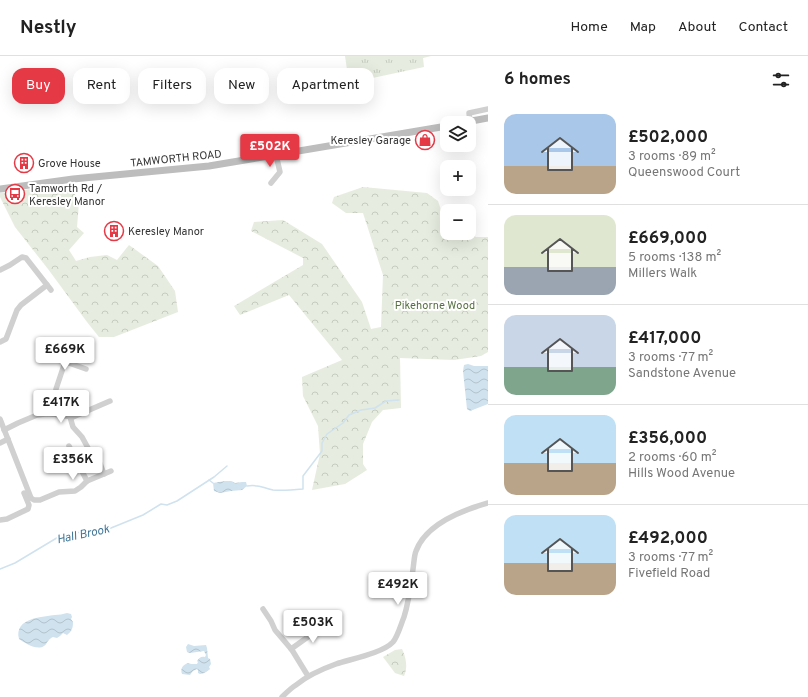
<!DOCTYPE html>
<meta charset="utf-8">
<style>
body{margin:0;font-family:Overpass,sans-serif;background:#f2f2f2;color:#222;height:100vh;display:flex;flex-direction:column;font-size:15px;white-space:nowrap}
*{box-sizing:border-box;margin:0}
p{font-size:13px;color:#767676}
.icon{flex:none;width:22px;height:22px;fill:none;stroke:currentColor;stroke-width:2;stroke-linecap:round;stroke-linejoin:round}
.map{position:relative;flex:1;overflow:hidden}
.side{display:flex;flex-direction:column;background:#fff;width:320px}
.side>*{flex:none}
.top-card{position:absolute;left:12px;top:12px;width:380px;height:36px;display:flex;gap:8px}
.tools{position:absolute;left:440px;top:60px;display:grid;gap:8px}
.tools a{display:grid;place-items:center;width:36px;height:36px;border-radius:8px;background:#fff;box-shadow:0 4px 16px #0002;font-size:20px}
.price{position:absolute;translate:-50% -34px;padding:0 9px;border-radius:4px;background:#fff;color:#222;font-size:13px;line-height:26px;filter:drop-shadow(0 1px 2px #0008)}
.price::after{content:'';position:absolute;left:50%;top:24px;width:12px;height:9px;margin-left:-6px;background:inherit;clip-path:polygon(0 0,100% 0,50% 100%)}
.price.active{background:#e63946;color:#fff}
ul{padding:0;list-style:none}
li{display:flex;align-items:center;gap:12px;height:100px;padding:0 16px}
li+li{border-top:1px solid #e0e0e0}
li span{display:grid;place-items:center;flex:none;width:112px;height:80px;border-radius:12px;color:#555}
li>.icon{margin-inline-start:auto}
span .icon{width:48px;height:48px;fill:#fffc;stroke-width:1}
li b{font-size:17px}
h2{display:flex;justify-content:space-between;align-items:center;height:48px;padding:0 16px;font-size:17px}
.tag{padding:0 14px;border-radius:12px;background:#fff;box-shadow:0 4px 16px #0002;font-size:14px;line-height:36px}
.tag.active{background:#e63946;color:#fff}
header{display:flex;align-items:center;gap:24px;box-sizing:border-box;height:56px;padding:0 20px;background:#fff;border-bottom:1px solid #e0e0e0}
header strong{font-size:19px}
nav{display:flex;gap:22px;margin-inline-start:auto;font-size:14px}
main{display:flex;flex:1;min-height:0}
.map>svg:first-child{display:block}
.grass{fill:url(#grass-tufts)}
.forest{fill:url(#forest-crowns)}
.water{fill:url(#water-waves)}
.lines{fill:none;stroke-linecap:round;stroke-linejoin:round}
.stream{stroke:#cfe2ee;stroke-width:1.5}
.street{stroke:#d0d0d0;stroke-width:5.5}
.secondary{stroke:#bdbdbd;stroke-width:7}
.labels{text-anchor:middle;stroke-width:4;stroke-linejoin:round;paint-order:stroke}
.poi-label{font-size:11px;fill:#333;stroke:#fff;text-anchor:start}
.street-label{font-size:11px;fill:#333;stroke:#fff}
.park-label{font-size:11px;fill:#56703f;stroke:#fff}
.water-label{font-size:12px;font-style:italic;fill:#3f7597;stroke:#fff}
</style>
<header>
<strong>Nestly</strong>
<nav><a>Home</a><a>Map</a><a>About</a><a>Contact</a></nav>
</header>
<main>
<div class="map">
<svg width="488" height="641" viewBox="0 0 488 641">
<defs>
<pattern id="grass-tufts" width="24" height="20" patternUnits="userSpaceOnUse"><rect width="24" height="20" fill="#e6ecdf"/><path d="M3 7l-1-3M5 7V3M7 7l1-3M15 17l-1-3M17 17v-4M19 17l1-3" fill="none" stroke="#c6cbc0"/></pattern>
<pattern id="forest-crowns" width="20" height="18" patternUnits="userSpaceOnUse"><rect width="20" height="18" fill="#e6ecdf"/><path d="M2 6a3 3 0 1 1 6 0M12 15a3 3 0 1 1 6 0" fill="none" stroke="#c6cbc0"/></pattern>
<pattern id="water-waves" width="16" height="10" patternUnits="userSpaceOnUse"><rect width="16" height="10" fill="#cfe2ee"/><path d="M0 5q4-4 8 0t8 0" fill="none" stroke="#b2c2cd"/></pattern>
</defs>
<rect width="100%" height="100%" fill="#fff"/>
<path class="grass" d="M345 0H431L423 2 424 11 349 27Z"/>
<g class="forest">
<path d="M70 128 79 147 77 171 84 177 69 194 76 205 90 201 107 199 117 204 129 189 158 210 175 235 178 256 114 281H99L87 266 48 213 15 171 0 141V137Z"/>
<path d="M363 131 427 137 438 145 445 166 447 167V177H468L476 181H488V296L481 300 454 304 400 302 401 352 383 354 372 366 363 388V408L367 414 345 428 312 434 320 398 318 370 303 340 302 321 342 304 289 239 240 259 234 250 303 209V202L251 175 254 166 283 164 322 188 362 246 371 273 381 271 383 219 363 157H346L332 147 334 141Z"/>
<path d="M402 593C406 601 408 612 404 620L395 617 383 601 395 594Z"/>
</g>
<g class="water">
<path d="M468 308 474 310H488V348L470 355 467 353 463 315 464 309Z"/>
<path d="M225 425H231L235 427 242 426H246L247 430 242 434 231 435 220 437 214 435 213 427Z"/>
<path d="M67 557 71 558 72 561 71 563 73 566C73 572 72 575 67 579L63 577 60 580 57 582 53 581C51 582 49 583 48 585 47 586 46 589 44 590 37 595 25 587 19 583 14 562 41 561 55 559 59 559 63 558 67 557Z"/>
<path d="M188 588 194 590 206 589 207 592 208 602 210 603 211 608 209 611 210 613C207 615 204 618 200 618L198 617V614L197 613 193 615 190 619 182 618C180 612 183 609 188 607L191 608H197L198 606 197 605C199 602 201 600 205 601L206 599 204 595 190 597 187 596 186 591Z"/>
</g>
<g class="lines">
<g class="stream">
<path d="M209 424 213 427"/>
<path d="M247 430C260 428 262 432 273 434 282 435 293 434 303 433V420L322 395V387L327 378 343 367 349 359 361 354 375 352 386 345 399 344"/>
<path d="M0 513 15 507 60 480 102 472H111L143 459 161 448 167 449 177 445 214 421 227 410"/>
</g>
<g class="street">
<path d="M470 65 469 57 488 53"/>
<path d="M271 127 280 116 276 99"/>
<path d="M0 214 10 209 22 201 26 202 51 234"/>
<path d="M0 286 6 283 17 254 21 249 47 229"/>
<path d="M49 300 86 313"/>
<path d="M53 358 56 333 65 306"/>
<path d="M70 361 73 371 82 381 88 392 99 405 104 418"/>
<path d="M0 363 31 442 34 444H40L59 436 75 435 81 431 87 425 111 415"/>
<path d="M4 374 18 367 37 359 45 358H53L73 361 110 345"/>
<path d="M0 387 8 383"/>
<path d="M69 390 87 425"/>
<path d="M0 464 7 463 28 453 29 449 24 437"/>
<path d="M263 553 271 565 275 574 292 594 308 620"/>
<path d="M291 593 326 568"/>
<path d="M282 641C286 637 291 632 296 629 308 619 322 613 336 608 351 603 383 597 393 586 398 580 401 568 404 561 409 545 411 528 413 513 414 507 414 500 416 495 426 468 463 454 488 447"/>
</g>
<g class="secondary">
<path d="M461 67 488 62"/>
<path d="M0 133 73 123 209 110 447 70"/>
</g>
</g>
<defs>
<g id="shop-ring" transform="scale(1)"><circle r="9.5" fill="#fff" stroke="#e63946" stroke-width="1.5"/><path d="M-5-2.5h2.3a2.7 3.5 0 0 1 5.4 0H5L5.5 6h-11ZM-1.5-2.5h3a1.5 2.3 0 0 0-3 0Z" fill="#e63946"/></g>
<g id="building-ring" transform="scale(1)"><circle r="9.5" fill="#fff" stroke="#e63946" stroke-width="1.5"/><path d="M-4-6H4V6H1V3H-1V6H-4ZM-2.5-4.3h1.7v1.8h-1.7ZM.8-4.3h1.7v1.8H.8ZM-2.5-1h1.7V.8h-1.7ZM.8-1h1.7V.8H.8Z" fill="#e63946"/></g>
<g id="bus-ring" transform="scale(1)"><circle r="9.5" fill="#fff" stroke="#e63946" stroke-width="1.5"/><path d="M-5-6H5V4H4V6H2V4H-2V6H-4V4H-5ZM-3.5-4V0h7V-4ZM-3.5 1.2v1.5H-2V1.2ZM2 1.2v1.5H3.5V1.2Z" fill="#e63946"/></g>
</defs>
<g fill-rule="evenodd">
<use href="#shop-ring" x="425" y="84"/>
<use href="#building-ring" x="24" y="107"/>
<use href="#bus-ring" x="15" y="138"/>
<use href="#building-ring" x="114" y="175"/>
</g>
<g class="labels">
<g class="poi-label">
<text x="411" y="88" text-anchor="end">Keresley Garage</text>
<text x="38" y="111">Grove House</text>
<text x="29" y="136">Tamworth Rd /<tspan x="29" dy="13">Keresley Manor</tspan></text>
<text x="128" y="179">Keresley Manor</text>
</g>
<g class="street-label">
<text transform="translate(176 102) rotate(-6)" y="4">TAMWORTH ROAD</text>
</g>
<g class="park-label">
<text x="435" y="253">Pikehorne Wood</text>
</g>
<g class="water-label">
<text transform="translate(83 478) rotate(-12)" y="4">Hall Brook</text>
</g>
</g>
</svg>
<div class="tools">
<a><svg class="icon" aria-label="layers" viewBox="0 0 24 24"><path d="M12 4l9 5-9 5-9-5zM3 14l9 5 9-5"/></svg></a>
<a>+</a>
<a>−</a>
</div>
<b class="price active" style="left:270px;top:112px">£502K</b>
<b class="price" style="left:65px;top:315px">£669K</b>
<b class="price" style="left:61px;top:368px">£417K</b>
<b class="price" style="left:73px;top:425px">£356K</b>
<b class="price" style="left:398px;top:550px">£492K</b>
<b class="price" style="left:313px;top:588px">£503K</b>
<div class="top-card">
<a class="tag active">Buy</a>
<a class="tag">Rent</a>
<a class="tag">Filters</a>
<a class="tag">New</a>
<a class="tag">Apartment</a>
</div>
</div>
<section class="side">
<h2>6 homes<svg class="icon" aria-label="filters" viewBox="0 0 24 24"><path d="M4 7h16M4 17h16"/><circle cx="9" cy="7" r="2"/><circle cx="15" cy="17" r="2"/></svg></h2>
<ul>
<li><span style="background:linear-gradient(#a9c7e8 65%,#b9a48a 0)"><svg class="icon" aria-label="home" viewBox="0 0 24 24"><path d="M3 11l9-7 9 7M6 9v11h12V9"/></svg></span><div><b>£502,000</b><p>3 rooms · 89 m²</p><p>Queenswood Court</p></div></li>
<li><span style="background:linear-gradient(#dfe7d0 65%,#9aa5b1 0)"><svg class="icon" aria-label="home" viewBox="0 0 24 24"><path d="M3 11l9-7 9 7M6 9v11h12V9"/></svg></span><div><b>£669,000</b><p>5 rooms · 138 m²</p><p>Millers Walk</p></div></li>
<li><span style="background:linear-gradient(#c9d6e8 65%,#7fa58c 0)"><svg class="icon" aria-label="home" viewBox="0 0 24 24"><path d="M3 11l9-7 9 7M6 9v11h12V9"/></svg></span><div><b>£417,000</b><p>3 rooms · 77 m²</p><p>Sandstone Avenue</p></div></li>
<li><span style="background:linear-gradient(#bfe0f5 60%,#b9a48a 0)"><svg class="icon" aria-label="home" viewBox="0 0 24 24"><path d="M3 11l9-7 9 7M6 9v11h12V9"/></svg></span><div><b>£356,000</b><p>2 rooms · 60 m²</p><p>Hills Wood Avenue</p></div></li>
<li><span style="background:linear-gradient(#bfe0f5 60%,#b9a48a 0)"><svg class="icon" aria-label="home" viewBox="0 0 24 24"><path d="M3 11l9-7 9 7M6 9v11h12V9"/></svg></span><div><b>£492,000</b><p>3 rooms · 77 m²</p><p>Fivefield Road</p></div></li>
</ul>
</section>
</main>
